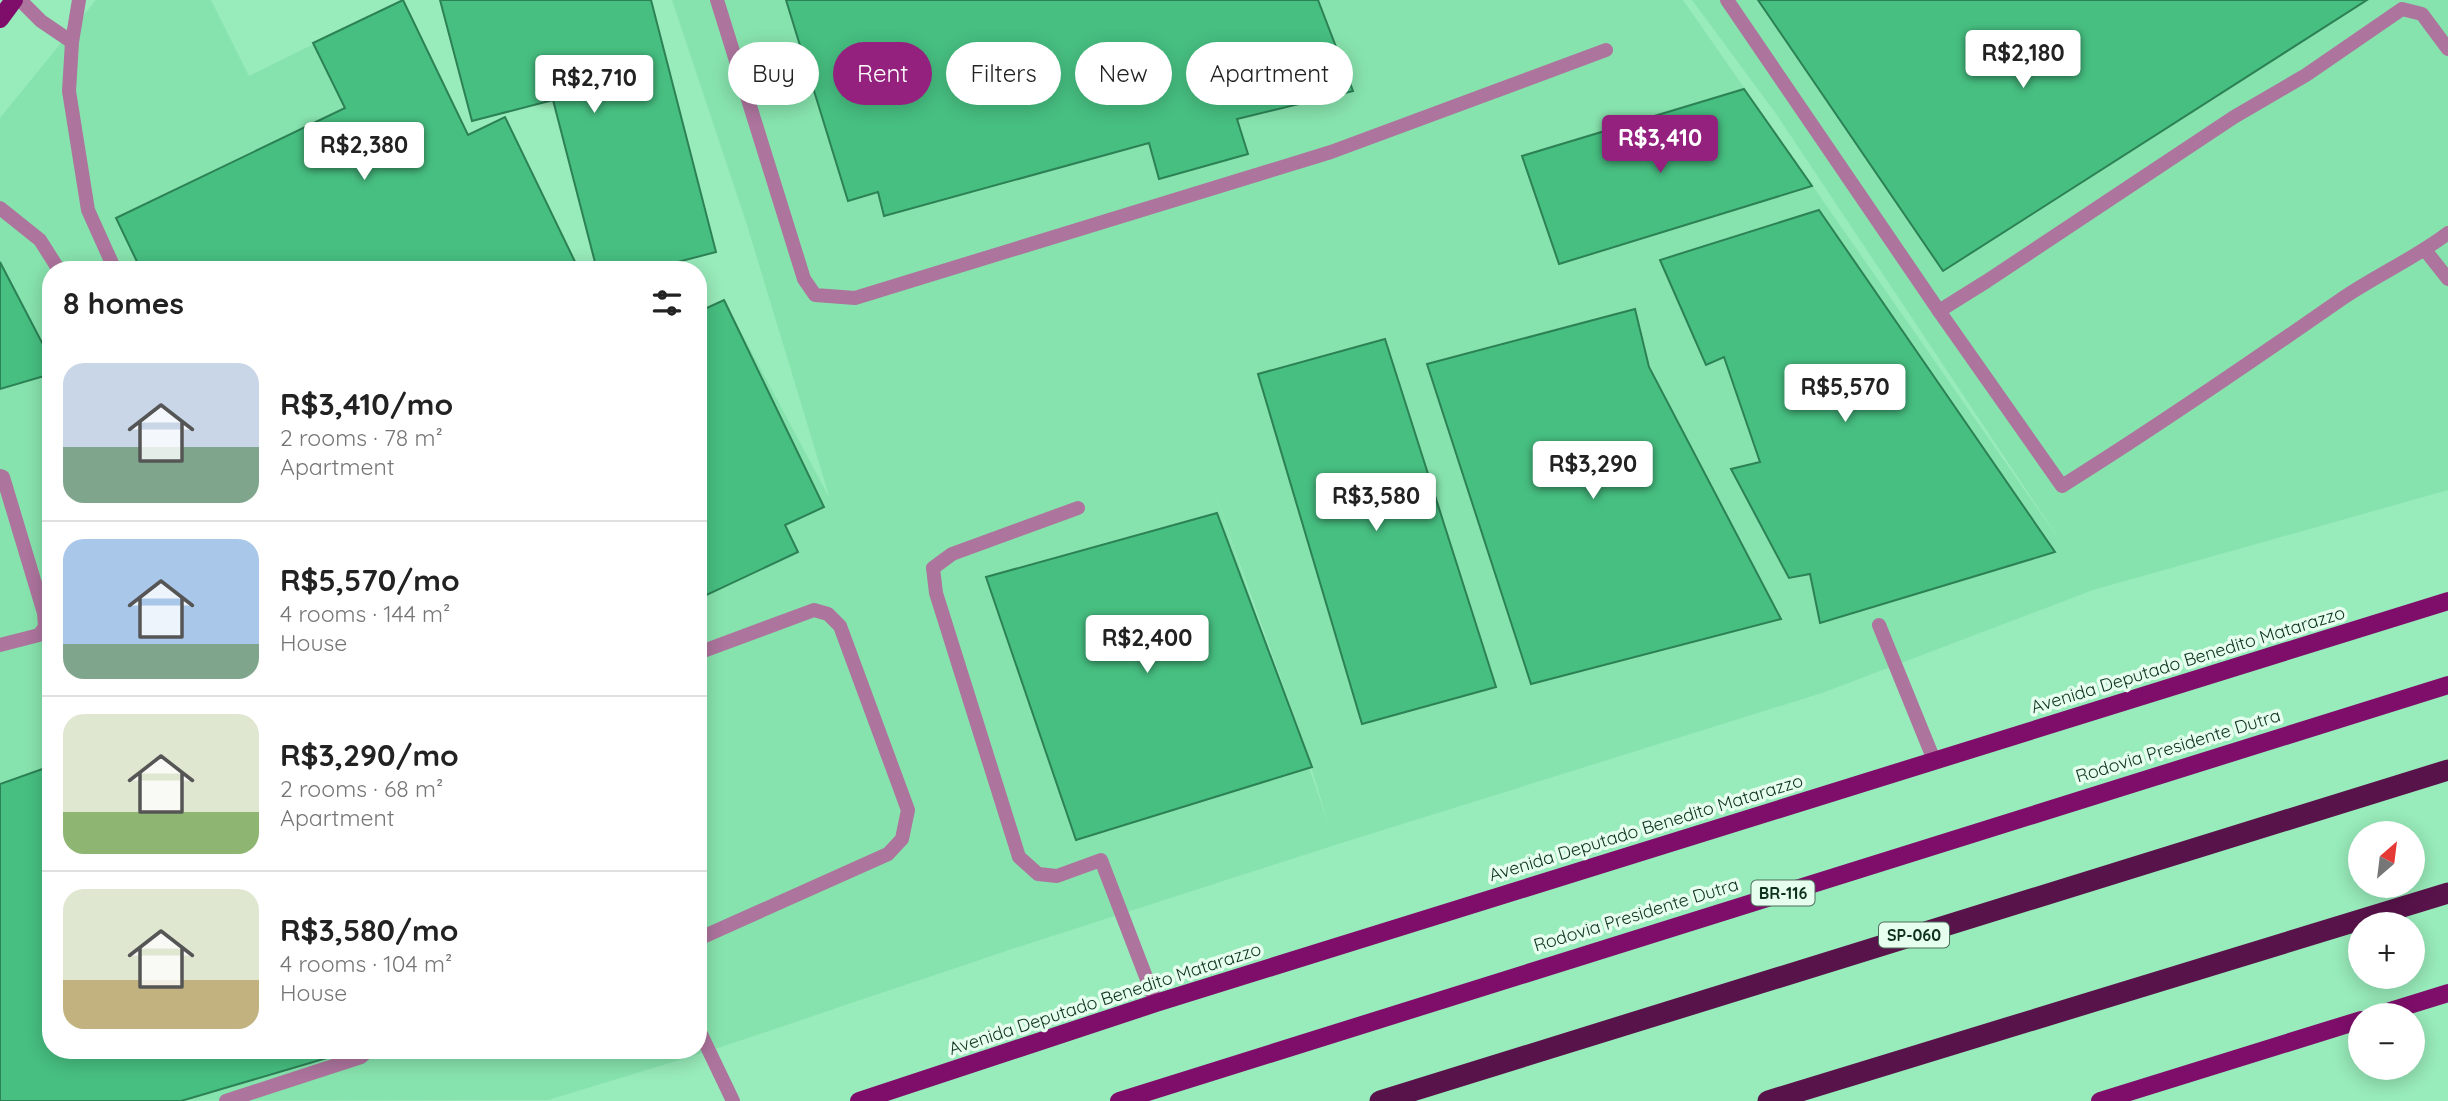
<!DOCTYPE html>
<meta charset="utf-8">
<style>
body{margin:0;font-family:Quicksand,sans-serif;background:#f2f2f2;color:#222;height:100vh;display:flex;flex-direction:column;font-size:26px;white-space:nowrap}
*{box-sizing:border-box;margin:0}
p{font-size:23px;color:#767676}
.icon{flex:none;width:38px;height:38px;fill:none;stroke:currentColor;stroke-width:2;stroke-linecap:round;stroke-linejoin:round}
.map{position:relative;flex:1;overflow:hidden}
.side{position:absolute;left:42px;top:261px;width:665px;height:798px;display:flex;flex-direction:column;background:#fff;border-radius:28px;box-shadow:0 4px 18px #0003}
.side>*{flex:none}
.hud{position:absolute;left:728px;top:42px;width:665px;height:63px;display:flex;gap:14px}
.needle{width:46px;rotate:28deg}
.buttons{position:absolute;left:2348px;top:821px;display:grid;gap:14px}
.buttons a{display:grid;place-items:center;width:77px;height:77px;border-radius:50%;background:#fff;box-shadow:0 4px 18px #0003;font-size:35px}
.price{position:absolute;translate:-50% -60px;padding:0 16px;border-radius:7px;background:#fff;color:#222;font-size:23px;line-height:46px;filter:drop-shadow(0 2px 4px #0008)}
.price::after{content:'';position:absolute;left:50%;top:42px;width:21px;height:16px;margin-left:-10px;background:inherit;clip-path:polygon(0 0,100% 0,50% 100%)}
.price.current{background:#95217f;color:#fff}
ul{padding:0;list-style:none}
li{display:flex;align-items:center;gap:21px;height:175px;padding:0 21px}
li+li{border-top:2px solid #e0e0e0}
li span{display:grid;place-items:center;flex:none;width:196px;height:140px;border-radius:21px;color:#555}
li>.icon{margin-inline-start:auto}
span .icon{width:84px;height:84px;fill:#fffc;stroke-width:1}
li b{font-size:30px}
h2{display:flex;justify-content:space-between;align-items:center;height:84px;padding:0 21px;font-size:30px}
.pill{padding:0 24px;border-radius:32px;background:#fff;box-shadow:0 4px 18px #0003;font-size:24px;line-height:63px}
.pill.current{background:#95217f;color:#fff}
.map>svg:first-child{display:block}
.built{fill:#87e3ad;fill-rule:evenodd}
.building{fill:#47bf81;stroke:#2c8155;stroke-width:2}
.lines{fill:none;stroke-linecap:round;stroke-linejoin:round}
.service{stroke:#ad749d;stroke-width:14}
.primary{stroke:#7f0e6b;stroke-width:18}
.motorway{stroke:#59134b;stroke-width:21}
.labels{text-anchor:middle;stroke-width:7;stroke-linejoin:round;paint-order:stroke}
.shield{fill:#e6feee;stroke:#4e6e5c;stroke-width:2}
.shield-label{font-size:16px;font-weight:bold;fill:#0d311e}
.street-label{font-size:18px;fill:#0d311e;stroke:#e6feee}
</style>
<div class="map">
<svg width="2448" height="1101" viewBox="0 0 2448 1101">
<rect width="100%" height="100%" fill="#98ebba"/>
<path class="built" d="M96 0H211L249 76 403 0 468 134 505 117 579 269 51 270V1050H698V312L724 300 830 499 747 225 672 0H1683L2065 548 1777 115 1692 0H2448V490L2093 590 1822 693 1335 845 1009 950 709 1051 548 1100 0 1101V118ZM1213 489 1304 743 1328 823Z"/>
<g class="building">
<path d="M403 0 468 135 505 117 579 270H141L116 218 345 108 313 43Z"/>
<path d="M440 0H651L716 252 647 270H597L553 100 472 121Z"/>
<path d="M786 0H1318L1353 91 1237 119 1248 154 1159 179 1149 143 884 216 878 192 848 201Z"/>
<path d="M1758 0H2367L1943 271Z"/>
<path d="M1744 89 1812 186 1559 264 1522 156Z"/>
<path d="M1819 210 2055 552 1820 623 1810 574 1789 578 1731 469 1760 462 1724 357 1706 365 1660 260Z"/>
<path d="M0 262 51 360V374L0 389Z"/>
<path d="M724 300 824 507 785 525 798 552 698 599V312Z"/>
<path d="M1635 309 1649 367 1781 619 1531 684 1427 364Z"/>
<path d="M1385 339 1496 687 1362 724 1258 374Z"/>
<path d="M1217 513 1312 767 1076 840 986 577Z"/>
<path d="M51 766V1050H354L181 1101H0V784Z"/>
</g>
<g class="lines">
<g class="service">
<path d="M20 0 41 21 72 42"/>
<path d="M79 0 72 42 69 91 88 210 115 270"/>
<path d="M717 0 804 279 815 295 855 298 1331 152 1606 50"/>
<path d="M1727 0 1939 311 2062 486C2158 426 2251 362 2343 298 2377 275 2415 258 2448 233"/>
<path d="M0 208 40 240 59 270"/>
<path d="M2425 250 2448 279"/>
<path d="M1939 311 1987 281 2234 117 2306 75 2402 9 2422 14 2448 49"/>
<path d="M0 476 3 477 44 613 45 627 39 635 0 645"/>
<path d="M1078 508 952 554 933 568 936 593 1019 857 1038 874 1057 876 1101 860 1156 1003"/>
<path d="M1879 625 1934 760"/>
<path d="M698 653 814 610 828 614 840 626 908 810 902 839 888 854 698 939"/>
<path d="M698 1028 733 1101"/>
<path d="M226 1101 361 1057 369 1050"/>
</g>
<g class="primary">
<path d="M0 19 14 0"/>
<path d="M2377 1015 2448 993"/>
<path d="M859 1101 1156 1003 2448 601"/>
<path d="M1119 1101 2448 685"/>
<path d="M2100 1101 2361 1020"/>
</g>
<g class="motorway">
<path d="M1380 1101 2448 770"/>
<path d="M1768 1101 2448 893"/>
</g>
</g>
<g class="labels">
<g class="shield">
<rect x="1751.5" y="880.5" width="63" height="25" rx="5"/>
<rect x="1879" y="922.5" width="70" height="25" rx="5"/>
</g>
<g class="shield-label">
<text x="1783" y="899">BR-116</text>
<text x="1914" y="941">SP-060</text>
</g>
<g class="street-label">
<text transform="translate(2188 660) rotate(-17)" y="6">Avenida Deputado Benedito Matarazzo</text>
<text transform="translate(2178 746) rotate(-17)" y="6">Rodovia Presidente Dutra</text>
<text transform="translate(1646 828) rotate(-17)" y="6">Avenida Deputado Benedito Matarazzo</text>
<text transform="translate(1636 915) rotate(-17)" y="6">Rodovia Presidente Dutra</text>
<text transform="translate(1105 999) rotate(-18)" y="6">Avenida Deputado Benedito Matarazzo</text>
</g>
</g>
</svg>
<div class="buttons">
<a><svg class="needle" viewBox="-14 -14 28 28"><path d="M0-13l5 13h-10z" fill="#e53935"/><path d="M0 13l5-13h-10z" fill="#767676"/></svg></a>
<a>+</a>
<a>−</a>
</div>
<b class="price" style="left:2023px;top:90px">R$2,180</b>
<b class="price" style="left:594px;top:115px">R$2,710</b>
<b class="price current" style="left:1660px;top:175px">R$3,410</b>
<b class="price" style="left:364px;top:182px">R$2,380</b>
<b class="price" style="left:1845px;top:424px">R$5,570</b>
<b class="price" style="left:1593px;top:501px">R$3,290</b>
<b class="price" style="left:1376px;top:533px">R$3,580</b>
<b class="price" style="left:1147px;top:675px">R$2,400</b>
<div class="hud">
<a class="pill">Buy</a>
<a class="pill current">Rent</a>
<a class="pill">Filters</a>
<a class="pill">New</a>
<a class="pill">Apartment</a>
</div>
<section class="side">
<h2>8 homes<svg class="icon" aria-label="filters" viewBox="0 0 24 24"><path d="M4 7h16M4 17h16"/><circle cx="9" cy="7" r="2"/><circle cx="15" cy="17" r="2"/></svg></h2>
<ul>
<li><span style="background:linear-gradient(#c9d6e8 60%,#7fa58c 0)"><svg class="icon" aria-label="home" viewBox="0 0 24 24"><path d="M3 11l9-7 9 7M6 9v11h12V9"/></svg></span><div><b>R$3,410/mo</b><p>2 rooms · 78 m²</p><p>Apartment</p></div></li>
<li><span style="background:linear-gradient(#a9c7e8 75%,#7fa58c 0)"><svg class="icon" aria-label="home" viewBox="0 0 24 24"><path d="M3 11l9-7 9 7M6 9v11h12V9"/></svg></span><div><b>R$5,570/mo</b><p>4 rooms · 144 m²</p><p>House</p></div></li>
<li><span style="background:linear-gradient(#dfe7d0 70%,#8fb573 0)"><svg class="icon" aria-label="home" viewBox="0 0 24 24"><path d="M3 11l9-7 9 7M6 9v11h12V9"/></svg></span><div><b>R$3,290/mo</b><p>2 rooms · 68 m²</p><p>Apartment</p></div></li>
<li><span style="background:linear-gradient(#dfe7d0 65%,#c2b280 0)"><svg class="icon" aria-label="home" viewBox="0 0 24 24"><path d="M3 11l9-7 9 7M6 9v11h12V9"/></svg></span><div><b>R$3,580/mo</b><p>4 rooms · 104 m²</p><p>House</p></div></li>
</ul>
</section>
</div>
